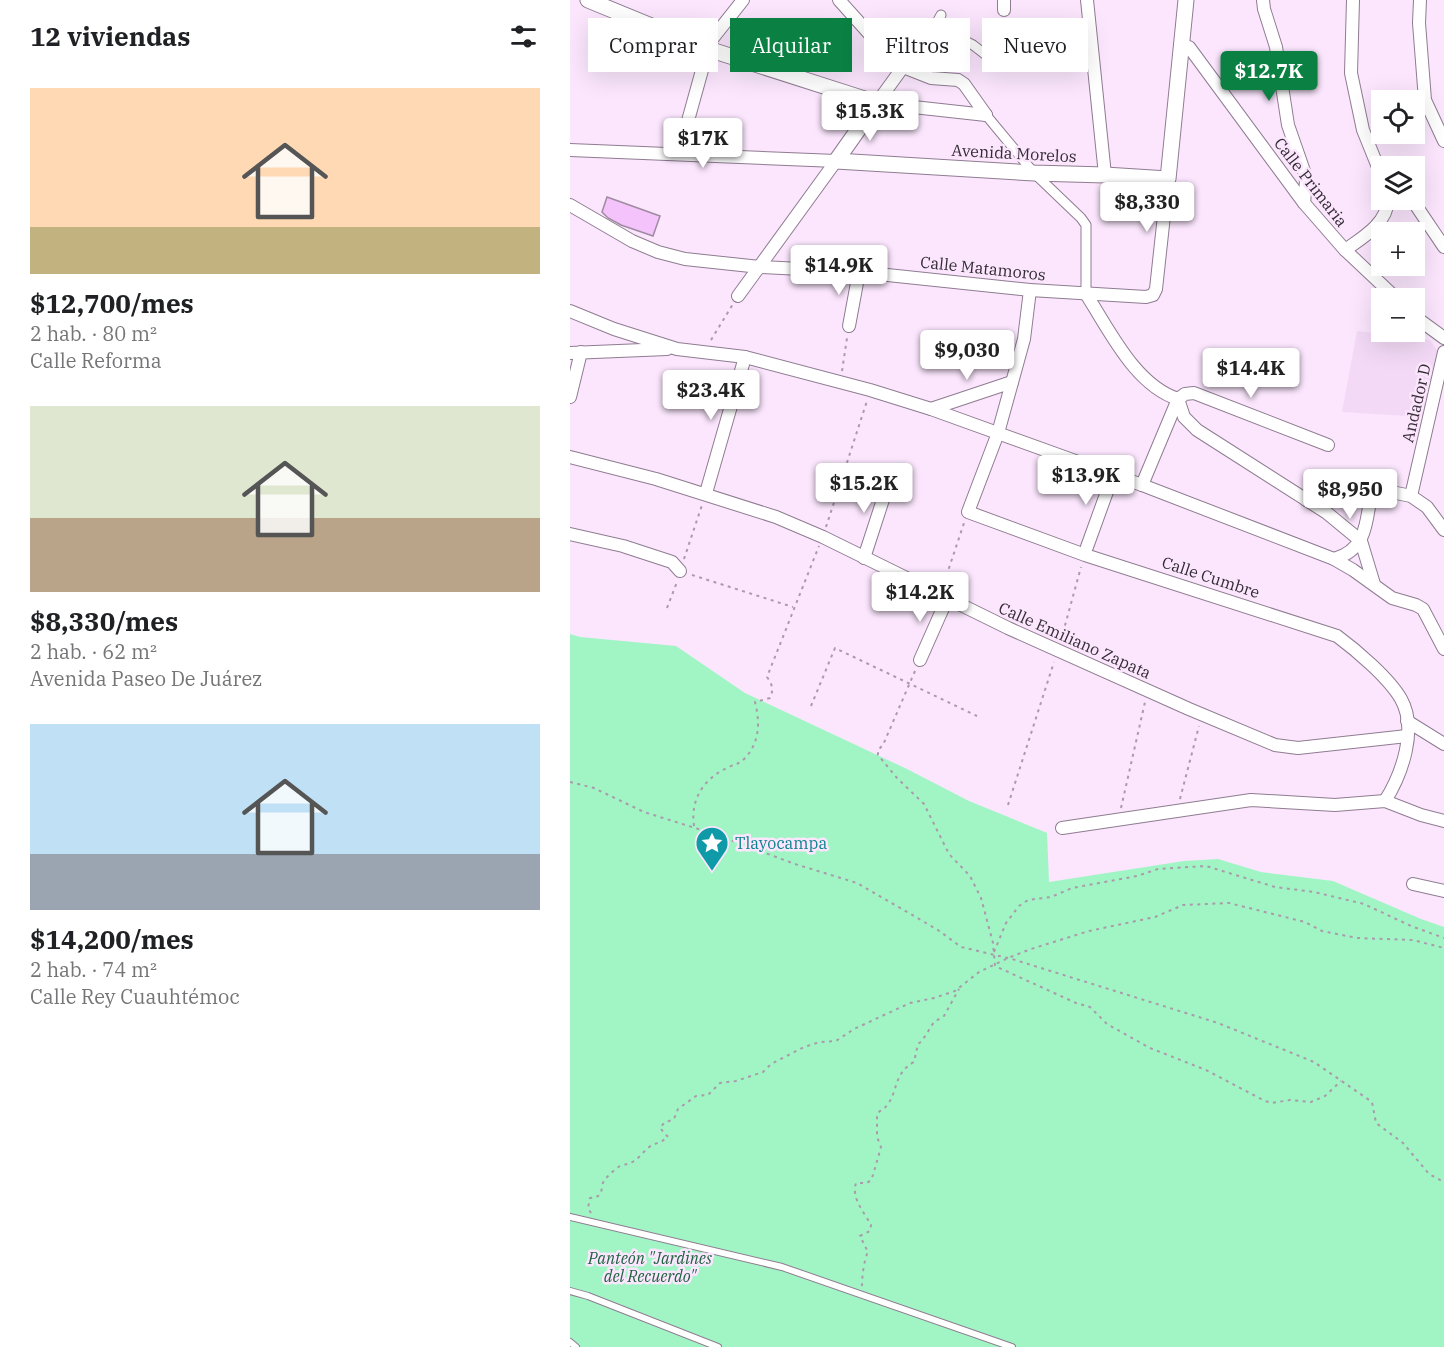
<!DOCTYPE html>
<html lang="es">
<meta charset="utf-8">
<style>
body{margin:0;font-family:"IBM Plex Serif",serif;background:#f6f6f6;color:#202124;height:100vh;display:flex;flex-direction:column;font-size:22px;white-space:nowrap}
*{box-sizing:border-box;margin:0}
p{font-size:20px;color:#757577}
.icon{flex:none;width:33px;height:33px;fill:none;stroke:currentColor;stroke-width:2;stroke-linecap:round;stroke-linejoin:round}
.map{position:relative;flex:1;overflow:hidden}
.side{display:flex;flex-direction:column;background:#fff;width:570px}
.side>*{flex:none}
.hud{position:absolute;left:18px;top:18px;width:570px;height:54px;display:flex;gap:12px}
.tools{position:absolute;left:801px;top:90px;display:grid;gap:12px}
.tools a{display:grid;place-items:center;width:54px;height:54px;border-radius:0px;background:#fff;box-shadow:0 6px 24px #0002;font-size:30px}
.price{position:absolute;translate:-50% -51px;padding:0 14px;border-radius:6px;background:#fff;color:#222;font-size:20px;line-height:39px;filter:drop-shadow(0 2px 3px #0008)}
.price::after{content:'';position:absolute;left:50%;top:36px;width:18px;height:14px;margin-left:-9px;background:inherit;clip-path:polygon(0 0,100% 0,50% 100%)}
.price.current{background:#0b8043;color:#fff}
ul{padding:0;list-style:none}
li{display:grid;align-content:center;gap:12px;height:318px;padding:0 30px}
li span{display:grid;place-items:center;height:186px;border-radius:0px;color:#555}
li>.icon{margin-inline-start:auto}
span .icon{width:108px;height:108px;fill:#fffc;stroke-width:1}
li b{font-size:26px}
h2{display:flex;justify-content:space-between;align-items:center;height:72px;padding:0 30px;font-size:26px}
.tag{padding:0 21px;border-radius:0px;background:#fff;box-shadow:0 6px 24px #0002;font-size:21px;line-height:54px}
.tag.current{background:#0b8043;color:#fff}
main{display:flex;flex:1;min-height:0}
.map>svg:first-child{display:block}
.built{fill:#f3d9f6}
.green{fill:#a1f5c4}
.building{fill:#f5c3fc;stroke:#9e8ba0;stroke-width:1.5}
.lines{fill:none;stroke-linecap:round;stroke-linejoin:round}
.service-casing{stroke:#8f7c91;stroke-width:8}
.pedestrian-casing{stroke:#8f7c91;stroke-width:11}
.minor-casing{stroke:#8f7c91;stroke-width:14}
.tertiary-casing{stroke:#8f7c91;stroke-width:17}
.path{stroke:#aa9aac;stroke-width:2;stroke-dasharray:3 4.5;stroke-linecap:butt}
.service{stroke:#fff;stroke-width:6}
.pedestrian{stroke:#fff;stroke-width:9}
.minor{stroke:#fff;stroke-width:12}
.tertiary{stroke:#fff;stroke-width:15}
.labels{text-anchor:middle;stroke-width:5;stroke-linejoin:round;paint-order:stroke}
.street-label{font-size:16px;fill:#332b34;stroke:#fbe6fd}
.culture-label{font-size:16px;fill:#0d838f;stroke:#fbe6fd;text-anchor:start}
.park-label{font-size:16px;font-style:italic;fill:#1f6341;stroke:#fbe6fd}
</style>
<main>
<section class="side">
<h2>12 viviendas<svg class="icon" aria-label="filters" viewBox="0 0 24 24"><path d="M4 7h16M4 17h16"/><circle cx="9" cy="7" r="2"/><circle cx="15" cy="17" r="2"/></svg></h2>
<ul>
<li><span style="background:linear-gradient(#ffd9b3 75%,#c2b280 0)"><svg class="icon" aria-label="home" viewBox="0 0 24 24"><path d="M3 11l9-7 9 7M6 9v11h12V9"/></svg></span><div><b>$12,700/mes</b><p>2 hab. · 80 m²</p><p>Calle Reforma</p></div></li>
<li><span style="background:linear-gradient(#dfe7d0 60%,#b9a48a 0)"><svg class="icon" aria-label="home" viewBox="0 0 24 24"><path d="M3 11l9-7 9 7M6 9v11h12V9"/></svg></span><div><b>$8,330/mes</b><p>2 hab. · 62 m²</p><p>Avenida Paseo De Juárez</p></div></li>
<li><span style="background:linear-gradient(#bfe0f5 70%,#9aa5b1 0)"><svg class="icon" aria-label="home" viewBox="0 0 24 24"><path d="M3 11l9-7 9 7M6 9v11h12V9"/></svg></span><div><b>$14,200/mes</b><p>2 hab. · 74 m²</p><p>Calle Rey Cuauhtémoc</p></div></li>
</ul>
</section>
<div class="map">
<svg width="874" height="1347" viewBox="0 0 874 1347">
<rect width="100%" height="100%" fill="#fbe6fd"/>
<path class="built" d="M787 331 860 340 871 356 854 417 772 412Z"/>
<path class="green" d="M0 634 10 637 106 646 175 693 337 769 399 801 477 833 479 882 614 861 648 859 691 872 763 881 851 919 874 927V1347H0Z"/>
<path class="building" d="M37 197 90 216 83 236 51 225 38 218 32 212Z"/>
<g class="lines">
<g class="service-casing">
<g id="service">
<path d="M0 1217 212 1267 442 1347"/>
<path d="M0 1291 18 1296 148 1347"/>
<path d="M0 1342 6 1347"/>
</g>
</g>
<g class="pedestrian-casing">
<g id="pedestrian">
<path d="M365 26 403 45 425 62"/>
<path d="M333 67 352 37 357 41 371 15"/>
<path d="M416 115 464 173 511 218 516 225V294"/>
</g>
</g>
<g class="minor-casing">
<g id="minor">
<path d="M269 0 304 39 333 67 361 78 388 80 394 84 416 115"/>
<path d="M434 0V10"/>
<path d="M517 0 535 175"/>
<path d="M693 0 694 9 706 47 718 125 734 171 736 181 734 203"/>
<path d="M783 0 781 73 793 130 812 177"/>
<path d="M850 0 849 23 855 100 874 141"/>
<path d="M610 45 619 47 734 203 775 250 826 298"/>
<path d="M333 67 307 103 416 115"/>
<path d="M0 150 266 161"/>
<path d="M109 153 134 63 135 48 173 0"/>
<path d="M0 205 62 241 88 252 115 259 190 267 289 272 460 290 576 297 583 295 586 289 598 179"/>
<path d="M847 207 874 247"/>
<path d="M775 250C792 238 817 224 818 200"/>
<path d="M460 290 454 339 428 433 398 512 515 555 767 636C786 650 819 678 831 699 848 729 832 774 815 801"/>
<path d="M516 294C540 331 565 385 608 399L614 417 627 430 757 513 791 541 804 584"/>
<path d="M168 296 266 161"/>
<path d="M0 311 44 329 107 349 175 357 300 390 361 409 572 485 764 559 783 570 822 598 846 605 853 609 874 649"/>
<path d="M844 316 874 338"/>
<path d="M279 326 289 272"/>
<path d="M0 353 97 349"/>
<path d="M0 397 11 352"/>
<path d="M361 409 442 382"/>
<path d="M0 457 86 479 206 517 253 537 438 628 619 709 705 745 728 748 837 736"/>
<path d="M572 485 608 399 615 394 624 393 758 445"/>
<path d="M136 493 175 357"/>
<path d="M841 496 874 352"/>
<path d="M736 500 802 488 841 496 857 507 874 530"/>
<path d="M0 534 53 546 102 562 110 571"/>
<path d="M517 547 543 475"/>
<path d="M294 558 320 478"/>
<path d="M764 559C799 549 796 519 802 488"/>
<path d="M350 660 377 599"/>
<path d="M837 721 874 744"/>
<path d="M492 828 681 800 765 805 815 801 851 815 874 821"/>
<path d="M843 884 874 891"/>
</g>
</g>
<g class="tertiary-casing">
<g id="tertiary">
<path d="M18 0 135 48 307 103 266 161"/>
<path d="M266 161 464 173 535 175 598 179 616 0"/>
</g>
</g>
<g class="path">
<path d="M141 340 163 304"/>
<path d="M272 371 277 338"/>
<path d="M256 527 297 401"/>
<path d="M114 559 132 505"/>
<path d="M122 575 223 607"/>
<path d="M374 583 394 523"/>
<path d="M97 608 107 582"/>
<path d="M491 640 511 567"/>
<path d="M345 671 313 745 308 750V755L327 778 354 804 379 854 400 876 411 898 423 943 425 966 506 1003 520 1007 537 1024 580 1048 636 1070 695 1101 702 1103 720 1100 741 1102 755 1096 771 1081"/>
<path d="M241 706 265 648 407 716"/>
<path d="M0 782 24 788 74 812 141 833 225 864 287 883 368 930 391 947 442 959 648 1023 744 1062 802 1102 806 1123 833 1143 859 1174 874 1182"/>
<path d="M610 799 629 726"/>
<path d="M438 805 484 662"/>
<path d="M551 808 575 702"/>
<path d="M124 826C120 799 134 778 159 767 165 764 170 764 175 758 190 742 190 722 185 702L200 698C204 689 202 684 197 677L249 546"/>
<path d="M424 952 436 923 449 906 458 900 481 897 502 888 567 876 588 869 636 866 705 887 744 892 794 904 841 926 874 938"/>
<path d="M21 1213 18 1208 20 1198C37 1197 28 1186 36 1178 40 1174 45 1169 50 1166 55 1164 60 1164 64 1161 69 1158 73 1152 78 1148 84 1143 91 1143 98 1137L90 1128 94 1123 104 1119 108 1109 126 1096 138 1095 150 1083 166 1081 193 1072 201 1064 234 1047 250 1042 266 1041 284 1029 340 1003 364 998 385 991 409 972 438 958 461 949 519 931 585 917 613 905 659 903 735 922 752 931 787 938 843 940 874 948"/>
<path d="M292 1286C292 1276 294 1260 298 1252L290 1236 300 1231 301 1225C294 1212 281 1198 286 1183H297L301 1180 303 1175 311 1147 307 1137V1114C311 1109 315 1109 318 1104 328 1090 324 1073 344 1062L348 1044 352 1041 364 1022 374 1016 389 989"/>
</g>
<use href="#service" class="service"/>
<use href="#pedestrian" class="pedestrian"/>
<use href="#minor" class="minor"/>
<use href="#tertiary" class="tertiary"/>
</g>
<defs>
<g id="sight-pin" transform="scale(1.725)"><path d="M0 17L-7.5 6A9.5 9.5 0 1 1 7.5 6Z" fill="#0f9aa8" stroke="#fbe6fd"/><path d="M0-6L1.8-2.2L6-1.7L2.9 1.2L3.7 5.4L0 3.3L-3.7 5.4L-2.9 1.2L-6-1.7L-1.8-2.2Z" fill="#fff"/></g>
</defs>
<g fill-rule="evenodd">
<use href="#sight-pin" x="142" y="843"/>
</g>
<g class="labels">
<g class="street-label">
<text transform="translate(444 153) rotate(3)" y="6">Avenida Morelos</text>
<text transform="translate(741 182) rotate(52)" y="6">Calle Primaria</text>
<text transform="translate(413 268) rotate(6)" y="6">Calle Matamoros</text>
<text transform="translate(846 403) rotate(-77)" y="6">Andador D</text>
<text transform="translate(641 577) rotate(18)" y="6">Calle Cumbre</text>
<text transform="translate(505 640) rotate(24)" y="6">Calle Emiliano Zapata</text>
</g>
<g class="culture-label">
<text x="165" y="849">Tlayocampa</text>
</g>
<g class="park-label">
<text x="80" y="1264">Panteón "Jardines<tspan x="80" dy="18">del Recuerdo"</tspan></text>
</g>
</g>
</svg>
<div class="tools">
<a><svg class="icon" aria-label="locate" viewBox="0 0 24 24"><circle cx="12" cy="12" r="6"/><path d="M12 2v4M12 18v4M2 12h4M18 12h4"/></svg></a>
<a><svg class="icon" aria-label="layers" viewBox="0 0 24 24"><path d="M12 4l9 5-9 5-9-5zM3 14l9 5 9-5"/></svg></a>
<a>+</a>
<a>−</a>
</div>
<b class="price current" style="left:699px;top:102px">$12.7K</b>
<b class="price" style="left:300px;top:142px">$15.3K</b>
<b class="price" style="left:133px;top:169px">$17K</b>
<b class="price" style="left:577px;top:233px">$8,330</b>
<b class="price" style="left:269px;top:296px">$14.9K</b>
<b class="price" style="left:397px;top:381px">$9,030</b>
<b class="price" style="left:681px;top:399px">$14.4K</b>
<b class="price" style="left:141px;top:421px">$23.4K</b>
<b class="price" style="left:516px;top:506px">$13.9K</b>
<b class="price" style="left:294px;top:514px">$15.2K</b>
<b class="price" style="left:780px;top:520px">$8,950</b>
<b class="price" style="left:350px;top:623px">$14.2K</b>
<div class="hud">
<a class="tag">Comprar</a>
<a class="tag current">Alquilar</a>
<a class="tag">Filtros</a>
<a class="tag">Nuevo</a>
</div>
</div>
</main>
